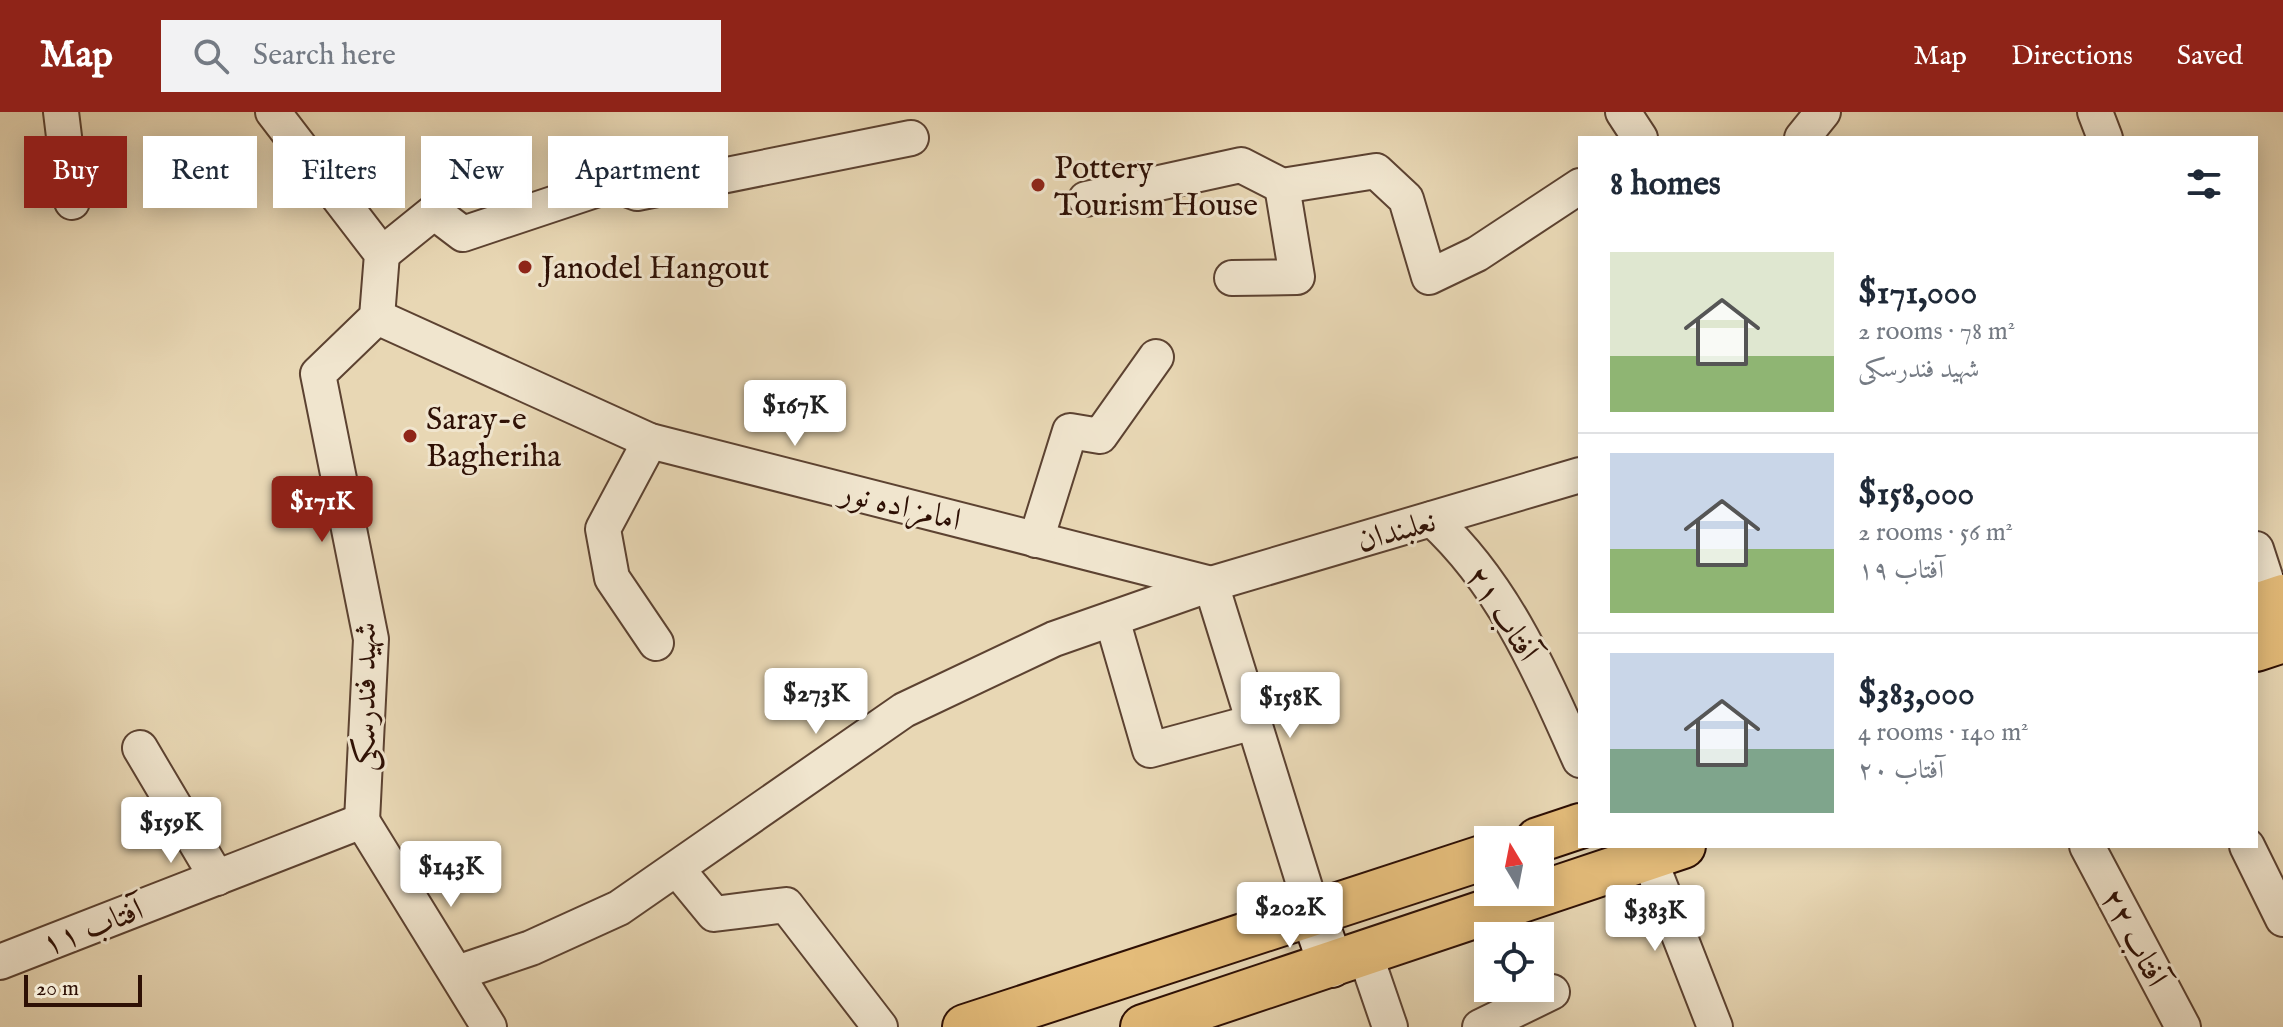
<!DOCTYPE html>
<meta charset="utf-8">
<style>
body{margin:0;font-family:"IM FELL English",Amiri,serif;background:#f2f2f3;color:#1f2937;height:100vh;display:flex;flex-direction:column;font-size:30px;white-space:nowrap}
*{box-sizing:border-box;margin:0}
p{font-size:26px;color:#747a83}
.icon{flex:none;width:44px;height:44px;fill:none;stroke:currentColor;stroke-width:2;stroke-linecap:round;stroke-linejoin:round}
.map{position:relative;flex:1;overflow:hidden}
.panel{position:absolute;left:1578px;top:24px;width:680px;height:712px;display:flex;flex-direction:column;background:#fff;border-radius:0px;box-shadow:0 4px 20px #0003}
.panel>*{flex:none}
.banner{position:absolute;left:24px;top:24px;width:760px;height:72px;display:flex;gap:16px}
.needle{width:52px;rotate:350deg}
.fabs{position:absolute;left:1474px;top:714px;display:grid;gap:16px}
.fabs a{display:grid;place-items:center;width:80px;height:80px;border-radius:0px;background:#fff;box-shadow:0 4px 20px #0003;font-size:40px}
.scale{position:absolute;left:24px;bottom:20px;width:118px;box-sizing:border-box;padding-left:8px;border:4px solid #2e1005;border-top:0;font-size:22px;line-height:28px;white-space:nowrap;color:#2e1005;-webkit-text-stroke:6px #f0e5ce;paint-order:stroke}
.price{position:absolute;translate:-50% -68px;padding:0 18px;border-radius:8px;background:#fff;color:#222;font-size:26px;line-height:52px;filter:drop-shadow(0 2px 4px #0008)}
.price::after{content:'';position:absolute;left:50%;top:48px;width:24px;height:18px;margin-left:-12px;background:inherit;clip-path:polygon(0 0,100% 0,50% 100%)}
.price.current{background:#8f2418;color:#fff}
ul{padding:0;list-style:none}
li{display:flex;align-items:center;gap:24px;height:200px;padding:0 32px}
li+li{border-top:2px solid #e0e1e3}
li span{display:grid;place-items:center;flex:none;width:224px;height:160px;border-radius:0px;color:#555}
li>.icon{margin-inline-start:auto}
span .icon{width:96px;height:96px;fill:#fffc;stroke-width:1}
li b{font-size:34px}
h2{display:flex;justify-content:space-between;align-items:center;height:96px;padding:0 32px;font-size:34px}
.tag{padding:0 28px;border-radius:0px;background:#fff;box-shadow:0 4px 20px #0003;font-size:28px;line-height:72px}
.tag.current{background:#8f2418;color:#fff}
header{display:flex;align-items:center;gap:48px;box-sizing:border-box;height:112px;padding:0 40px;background:#8f2418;color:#fff}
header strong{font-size:38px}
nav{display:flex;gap:44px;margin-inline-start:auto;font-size:28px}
.search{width:560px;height:72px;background:#f2f2f3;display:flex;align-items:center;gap:20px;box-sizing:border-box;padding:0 28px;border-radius:0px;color:#747a83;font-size:30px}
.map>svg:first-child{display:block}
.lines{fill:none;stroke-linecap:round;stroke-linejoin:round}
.street-casing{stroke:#5c4231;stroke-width:38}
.secondary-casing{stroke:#2e1005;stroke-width:48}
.primary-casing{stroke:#2e1005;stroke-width:48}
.street{stroke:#f0e5ce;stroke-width:34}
.secondary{stroke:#f0e5ce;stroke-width:44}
.primary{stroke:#e4bc7a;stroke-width:44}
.poi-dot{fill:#8f2418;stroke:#f0e5ce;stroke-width:3}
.labels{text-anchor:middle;stroke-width:6;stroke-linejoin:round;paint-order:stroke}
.poi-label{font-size:32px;fill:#2e1005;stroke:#f0e5ce;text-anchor:start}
.street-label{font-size:32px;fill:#2e1005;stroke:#f0e5ce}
</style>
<header>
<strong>Map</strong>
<div class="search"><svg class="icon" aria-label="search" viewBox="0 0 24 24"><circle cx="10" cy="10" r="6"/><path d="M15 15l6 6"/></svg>Search here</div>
<nav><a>Map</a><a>Directions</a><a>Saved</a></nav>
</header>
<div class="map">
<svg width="2283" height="915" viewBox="0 0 2283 915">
<rect width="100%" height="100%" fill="#e8d7b4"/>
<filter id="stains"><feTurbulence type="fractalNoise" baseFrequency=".0025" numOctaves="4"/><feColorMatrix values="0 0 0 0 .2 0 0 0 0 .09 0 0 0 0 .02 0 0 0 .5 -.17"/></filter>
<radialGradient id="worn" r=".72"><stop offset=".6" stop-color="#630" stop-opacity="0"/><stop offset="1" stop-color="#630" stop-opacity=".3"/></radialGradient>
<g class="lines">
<g class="street-casing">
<g id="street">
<path d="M61 0 72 90"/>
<path d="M273 0 382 142 377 205 318 262 371 527 362 709"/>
<path d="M1623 0 1640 26"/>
<path d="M2095 0 2105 26"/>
<path d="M1802 26 1823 0"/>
<path d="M1086 87 1241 53 1282 74 1376 59 1406 87 1429 165 1477 142 1580 74"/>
<path d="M382 142 434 100 463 122 613 72 637 81 911 26"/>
<path d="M1232 166 1297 165 1282 74"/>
<path d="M377 205 650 329 1211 472"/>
<path d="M650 329 603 417 612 466 656 531"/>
<path d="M1432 407C1504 473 1541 561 1580 648"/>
<path d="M1036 428 1070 319 1100 324 1156 245"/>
<path d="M2256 437 2273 489"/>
<path d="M1211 472 1313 801"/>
<path d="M1112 507 1150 638 1254 610"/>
<path d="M140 636 217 766"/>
<path d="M362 709 489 915"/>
<path d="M2087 734 2183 915"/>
<path d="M2247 734 2283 807"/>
<path d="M1649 746 1715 915"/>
<path d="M677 757 714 802 786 793 880 915"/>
<path d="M1365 842 1390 915"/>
<path d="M0 850 362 709"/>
<path d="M457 861 531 836 619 796 904 598 1054 527 1211 472 1580 363"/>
<path d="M1480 915 1552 880"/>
</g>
</g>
<g class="secondary-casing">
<path id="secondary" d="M1313 801 1331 853"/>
</g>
<g class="primary-casing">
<g id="primary">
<path d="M2256 494 2283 485"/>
<path d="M2256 537 2283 528"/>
<path d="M1538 728 1580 714"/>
<path d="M965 915 1488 744"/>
<path d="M1143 915 1683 734"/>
</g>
</g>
<use href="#street" class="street"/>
<use href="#secondary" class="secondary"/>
<use href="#primary" class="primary"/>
</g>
<g class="poi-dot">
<circle cx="1038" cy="73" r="8"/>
<circle cx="525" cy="155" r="8"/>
<circle cx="410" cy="324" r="8"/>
</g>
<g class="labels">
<g class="poi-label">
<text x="1054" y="66">Pottery<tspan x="1054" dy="37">Tourism House</tspan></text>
<text x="541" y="166">Janodel Hangout</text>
<text x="426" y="317">Saray-e<tspan x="426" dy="37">Bagheriha</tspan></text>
</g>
<g class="street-label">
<text transform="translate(901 393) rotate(14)" y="11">امامزاده نور</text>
<text transform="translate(1396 418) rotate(-16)" y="11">نعلبندان</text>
<text transform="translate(1503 501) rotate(57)" y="11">آفتاب ۲۱</text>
<text transform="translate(364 585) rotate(-90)" y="11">شهید فندرسکی</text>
<text transform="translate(92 814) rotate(-21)" y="11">آفتاب ۱۱</text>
<text transform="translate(2135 825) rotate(62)" y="11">آفتاب ۲۲</text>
</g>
</g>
<rect width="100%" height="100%" filter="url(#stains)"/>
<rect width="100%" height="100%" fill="url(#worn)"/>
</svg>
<div class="fabs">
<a><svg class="needle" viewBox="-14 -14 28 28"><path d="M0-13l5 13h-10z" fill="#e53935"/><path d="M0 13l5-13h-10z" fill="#747a83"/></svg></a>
<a><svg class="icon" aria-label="locate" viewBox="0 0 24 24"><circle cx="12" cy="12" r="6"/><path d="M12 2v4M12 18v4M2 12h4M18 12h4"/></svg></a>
</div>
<div class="scale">20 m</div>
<b class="price" style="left:795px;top:336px">$167K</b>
<b class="price current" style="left:322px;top:432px">$171K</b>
<b class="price" style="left:816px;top:624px">$273K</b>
<b class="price" style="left:1290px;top:628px">$158K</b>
<b class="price" style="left:171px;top:753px">$159K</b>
<b class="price" style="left:451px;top:797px">$143K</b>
<b class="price" style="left:1290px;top:838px">$202K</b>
<b class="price" style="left:1655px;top:841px">$383K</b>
<div class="banner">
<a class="tag current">Buy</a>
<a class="tag">Rent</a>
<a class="tag">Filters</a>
<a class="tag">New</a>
<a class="tag">Apartment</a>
</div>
<section class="panel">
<h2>8 homes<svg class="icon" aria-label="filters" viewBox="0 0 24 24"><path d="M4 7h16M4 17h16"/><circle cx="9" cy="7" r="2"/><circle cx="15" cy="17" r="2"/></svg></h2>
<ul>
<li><span style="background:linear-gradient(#dfe7d0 65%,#8fb573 0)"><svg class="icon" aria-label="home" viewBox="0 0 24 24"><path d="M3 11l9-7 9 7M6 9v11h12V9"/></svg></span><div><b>$171,000</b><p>2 rooms · 78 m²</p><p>شهید فندرسکی</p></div></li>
<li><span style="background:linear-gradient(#c9d6e8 60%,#8fb573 0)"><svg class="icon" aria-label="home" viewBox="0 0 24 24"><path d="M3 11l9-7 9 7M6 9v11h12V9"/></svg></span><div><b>$158,000</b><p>2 rooms · 56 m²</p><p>۱۹ آفتاب</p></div></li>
<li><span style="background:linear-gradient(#c9d6e8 60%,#7fa58c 0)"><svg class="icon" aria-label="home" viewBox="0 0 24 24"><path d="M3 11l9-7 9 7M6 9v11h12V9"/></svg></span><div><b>$383,000</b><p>4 rooms · 140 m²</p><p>۲۰ آفتاب</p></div></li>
</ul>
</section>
</div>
